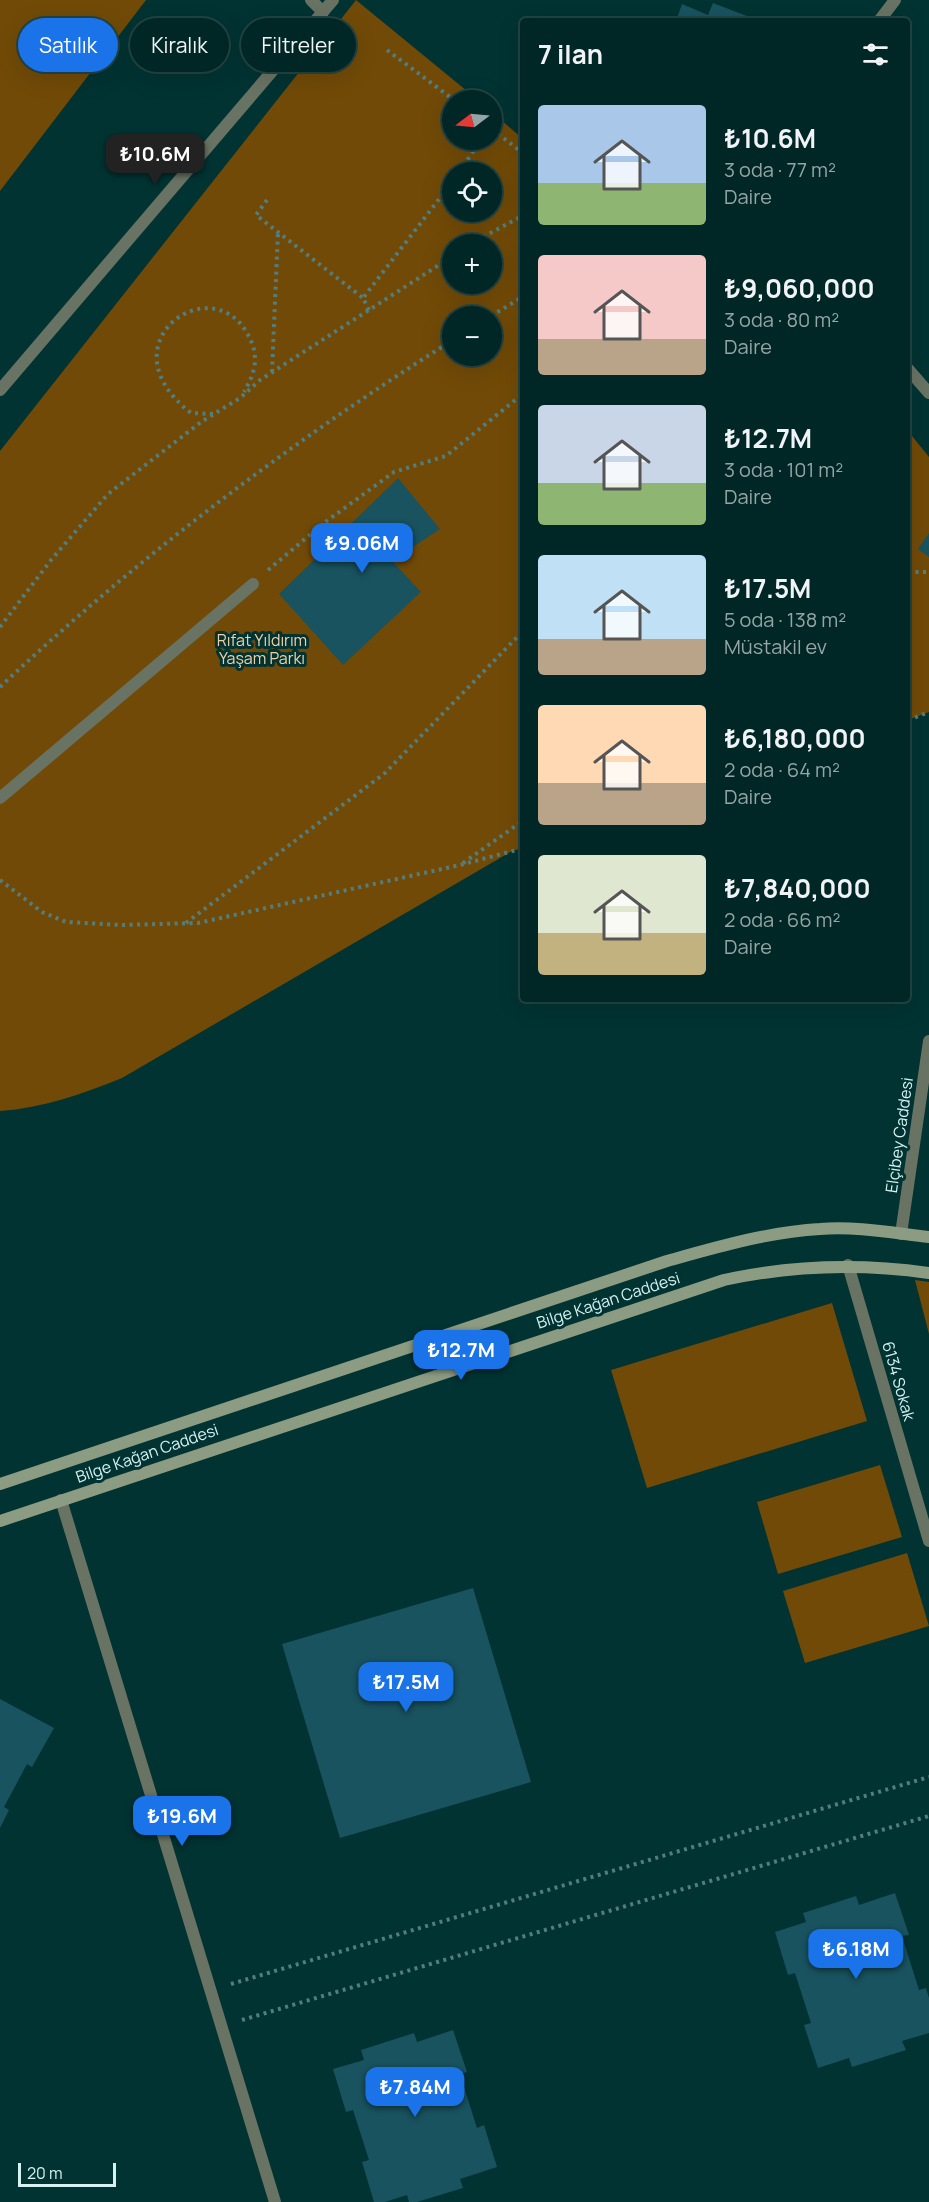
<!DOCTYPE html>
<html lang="tr">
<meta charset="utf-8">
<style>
body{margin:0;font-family:Manrope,sans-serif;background:#0e3232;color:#f1f3f6;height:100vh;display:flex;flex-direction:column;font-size:22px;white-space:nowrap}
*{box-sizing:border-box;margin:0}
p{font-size:20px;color:#95a5a7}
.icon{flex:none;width:33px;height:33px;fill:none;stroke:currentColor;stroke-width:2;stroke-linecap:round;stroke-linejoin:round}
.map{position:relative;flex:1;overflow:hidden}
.details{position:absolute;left:520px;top:18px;width:390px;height:984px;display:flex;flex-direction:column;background:#002626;border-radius:6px;box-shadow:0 6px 24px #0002,0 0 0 2px #224343}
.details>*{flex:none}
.banner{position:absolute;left:18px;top:18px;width:412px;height:54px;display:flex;gap:12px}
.needle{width:39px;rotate:254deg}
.controls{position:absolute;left:442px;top:90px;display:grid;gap:12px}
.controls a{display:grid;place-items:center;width:60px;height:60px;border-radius:50%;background:#002626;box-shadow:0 6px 24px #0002,0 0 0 2px #224343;font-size:30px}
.scale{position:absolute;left:18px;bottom:15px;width:98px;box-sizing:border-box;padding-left:6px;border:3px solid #d5f2f1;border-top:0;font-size:16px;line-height:21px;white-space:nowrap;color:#d5f2f1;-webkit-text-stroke:4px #003332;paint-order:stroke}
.price{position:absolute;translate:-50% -51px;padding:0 14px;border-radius:12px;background:#1a73e8;color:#fff;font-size:20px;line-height:39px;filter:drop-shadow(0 2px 3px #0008)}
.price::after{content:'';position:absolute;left:50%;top:36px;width:18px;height:14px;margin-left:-9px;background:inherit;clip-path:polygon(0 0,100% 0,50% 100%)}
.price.current{background:#222;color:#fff}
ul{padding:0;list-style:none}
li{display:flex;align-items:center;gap:18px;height:150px;padding:0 18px}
li span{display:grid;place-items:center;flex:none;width:168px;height:120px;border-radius:6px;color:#555}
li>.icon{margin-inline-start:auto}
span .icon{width:72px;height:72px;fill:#fffc;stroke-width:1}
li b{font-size:26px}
h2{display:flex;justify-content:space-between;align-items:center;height:72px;padding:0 18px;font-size:26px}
.pill{padding:0 21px;border-radius:27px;background:#002626;box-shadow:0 6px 24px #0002,0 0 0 2px #224343;font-size:21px;line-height:54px}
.pill.current{background:#1a73e8;color:#fff}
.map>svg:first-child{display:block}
.green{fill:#714a07;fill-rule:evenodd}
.building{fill:#18535f}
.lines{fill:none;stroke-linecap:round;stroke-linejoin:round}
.path{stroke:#547e7d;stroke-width:4;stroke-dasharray:3 4.5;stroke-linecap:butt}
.street{stroke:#697363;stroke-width:12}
.secondary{stroke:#8c9c82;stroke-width:12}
.labels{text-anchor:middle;stroke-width:6;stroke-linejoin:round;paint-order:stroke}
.park-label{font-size:16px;fill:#f2d0a5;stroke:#003332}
.street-label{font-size:16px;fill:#d5f2f1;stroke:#003332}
</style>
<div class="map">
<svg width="929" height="2202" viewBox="0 0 929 2202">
<rect width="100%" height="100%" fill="#003332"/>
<g class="green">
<path d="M0 0H146L0 191Z"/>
<path d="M356 0 478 100H453V140H492V112L523 139V848L512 851 122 1078C82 1094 43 1108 0 1111V451ZM453 172H492V212H453ZM453 244H492V284H453ZM453 316H492V356H453Z"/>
<path d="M908 431 929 457V712L908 720Z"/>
<path d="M915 1280 929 1282V1334Z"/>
<path d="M832 1303 867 1421 647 1488 611 1370Z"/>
<path d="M880 1465 902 1537 778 1574 757 1502Z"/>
<path d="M907 1553 929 1626 805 1663 783 1591Z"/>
</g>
<g class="building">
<path d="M713 3 752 18 750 21H676L682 4 708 15Z"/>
<path d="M398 478 440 529 392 561 421 592 343 665 279 594Z"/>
<path d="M929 533V557L918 549Z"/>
<path d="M473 1588 531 1782 340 1838 282 1644Z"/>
<path d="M0 1699 54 1728 32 1767 27 1764 4 1807 9 1810 0 1828Z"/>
<path d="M895 1893 909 1935 902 1936 919 1990 926 1988 929 1998V2033L902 2041 906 2050 852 2067 849 2058 818 2068 804 2025 811 2023 795 1973 788 1975 775 1932 806 1922 803 1913 856 1896 859 1905Z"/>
<path d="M453 2030 467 2072 460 2074 477 2128 484 2125 497 2167 460 2179 463 2188 417 2202H409L407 2195 385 2202H374L362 2162 369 2160 353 2110 346 2112 333 2069 364 2060 361 2050 414 2033 417 2042Z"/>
</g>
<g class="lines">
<g class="path">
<path d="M387 50 454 100"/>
<path d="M492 129 524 154"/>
<path d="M459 172 481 140"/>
<path d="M267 200 256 215 363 298"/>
<path d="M470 244 524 215"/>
<path d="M369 310 363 298 453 181"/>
<path d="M491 316 524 296"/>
<path d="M272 372 278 232"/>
<path d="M213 414 191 413C102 344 210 268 247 333 260 355 256 371 244 392"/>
<path d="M268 570 324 523 394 472 446 456 524 393"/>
<path d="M908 572H929"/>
<path d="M0 627 51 560 108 494 201 422 240 398 260 380 453 256"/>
<path d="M0 687C138 557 292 441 453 340"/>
<path d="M908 720 929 712"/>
<path d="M463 863 524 820"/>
<path d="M0 880 42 912 66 922 121 925 198 923 460 865 524 848"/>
<path d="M186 923 385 773 524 630"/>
<path d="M231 1984 929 1777"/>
<path d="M242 2020 929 1816"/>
</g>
<g class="street">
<path d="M311 0 323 12"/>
<path d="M879 21 895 0"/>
<path d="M908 369 929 393"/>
<path d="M0 390 333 0"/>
<path d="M0 798 253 584"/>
<path d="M901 1234 929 1041"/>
<path d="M848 1265 929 1541"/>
<path d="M61 1500 275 2202"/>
</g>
<g class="secondary">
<path d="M0 1484 667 1261C717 1247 768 1232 820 1229 856 1226 893 1233 929 1237"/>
<path d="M0 1521 724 1280C793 1265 858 1263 929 1273"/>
</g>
</g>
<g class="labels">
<g class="park-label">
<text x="262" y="646">Rıfat Yıldırım<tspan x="262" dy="18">Yaşam Parkı</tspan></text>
</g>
<g class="street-label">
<text transform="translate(899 1135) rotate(-82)" y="6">Elçibey Caddesi</text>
<text transform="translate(608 1300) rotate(-18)" y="6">Bilge Kağan Caddesi</text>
<text transform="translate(899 1381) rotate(74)" y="6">6134 Sokak</text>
<text transform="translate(147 1453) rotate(-19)" y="6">Bilge Kağan Caddesi</text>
</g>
</g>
</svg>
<div class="controls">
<a><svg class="needle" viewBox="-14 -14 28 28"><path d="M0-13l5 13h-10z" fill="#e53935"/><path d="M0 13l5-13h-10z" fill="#95a5a7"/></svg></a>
<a><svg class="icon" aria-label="locate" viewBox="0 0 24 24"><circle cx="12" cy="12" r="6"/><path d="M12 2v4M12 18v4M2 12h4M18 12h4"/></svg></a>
<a>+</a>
<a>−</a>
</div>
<div class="scale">20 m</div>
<b class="price current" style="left:155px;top:185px">₺10.6M</b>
<b class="price" style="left:362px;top:574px">₺9.06M</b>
<b class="price" style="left:461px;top:1381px">₺12.7M</b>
<b class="price" style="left:406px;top:1713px">₺17.5M</b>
<b class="price" style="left:182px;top:1847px">₺19.6M</b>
<b class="price" style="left:856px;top:1980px">₺6.18M</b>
<b class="price" style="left:415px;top:2118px">₺7.84M</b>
<div class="banner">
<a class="pill current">Satılık</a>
<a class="pill">Kiralık</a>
<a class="pill">Filtreler</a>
</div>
<section class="details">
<h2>7 ilan<svg class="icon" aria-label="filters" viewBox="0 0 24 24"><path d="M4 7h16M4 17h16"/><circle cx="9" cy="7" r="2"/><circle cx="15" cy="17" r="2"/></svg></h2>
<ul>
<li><span style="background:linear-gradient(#a9c7e8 65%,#8fb573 0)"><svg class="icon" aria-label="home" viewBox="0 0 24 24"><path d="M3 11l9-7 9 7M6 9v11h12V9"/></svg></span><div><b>₺10.6M</b><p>3 oda · 77 m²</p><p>Daire</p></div></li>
<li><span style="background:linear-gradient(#f6c9c9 70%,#b9a48a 0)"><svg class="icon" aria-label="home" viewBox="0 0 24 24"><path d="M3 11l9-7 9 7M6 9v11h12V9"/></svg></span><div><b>₺9,060,000</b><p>3 oda · 80 m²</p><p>Daire</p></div></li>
<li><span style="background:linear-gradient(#c9d6e8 65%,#8fb573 0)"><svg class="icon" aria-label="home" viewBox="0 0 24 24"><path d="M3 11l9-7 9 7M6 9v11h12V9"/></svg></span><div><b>₺12.7M</b><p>3 oda · 101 m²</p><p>Daire</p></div></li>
<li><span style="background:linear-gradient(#bfe0f5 70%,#b9a48a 0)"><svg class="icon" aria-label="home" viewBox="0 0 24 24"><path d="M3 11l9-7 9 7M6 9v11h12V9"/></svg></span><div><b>₺17.5M</b><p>5 oda · 138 m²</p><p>Müstakil ev</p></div></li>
<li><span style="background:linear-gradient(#ffd9b3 65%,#b9a48a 0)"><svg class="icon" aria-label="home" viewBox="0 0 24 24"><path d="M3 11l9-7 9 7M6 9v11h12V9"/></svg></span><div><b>₺6,180,000</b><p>2 oda · 64 m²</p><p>Daire</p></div></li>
<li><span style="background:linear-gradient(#dfe7d0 65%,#c2b280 0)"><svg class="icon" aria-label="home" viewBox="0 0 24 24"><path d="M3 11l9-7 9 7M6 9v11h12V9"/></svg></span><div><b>₺7,840,000</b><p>2 oda · 66 m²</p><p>Daire</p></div></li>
</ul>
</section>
</div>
